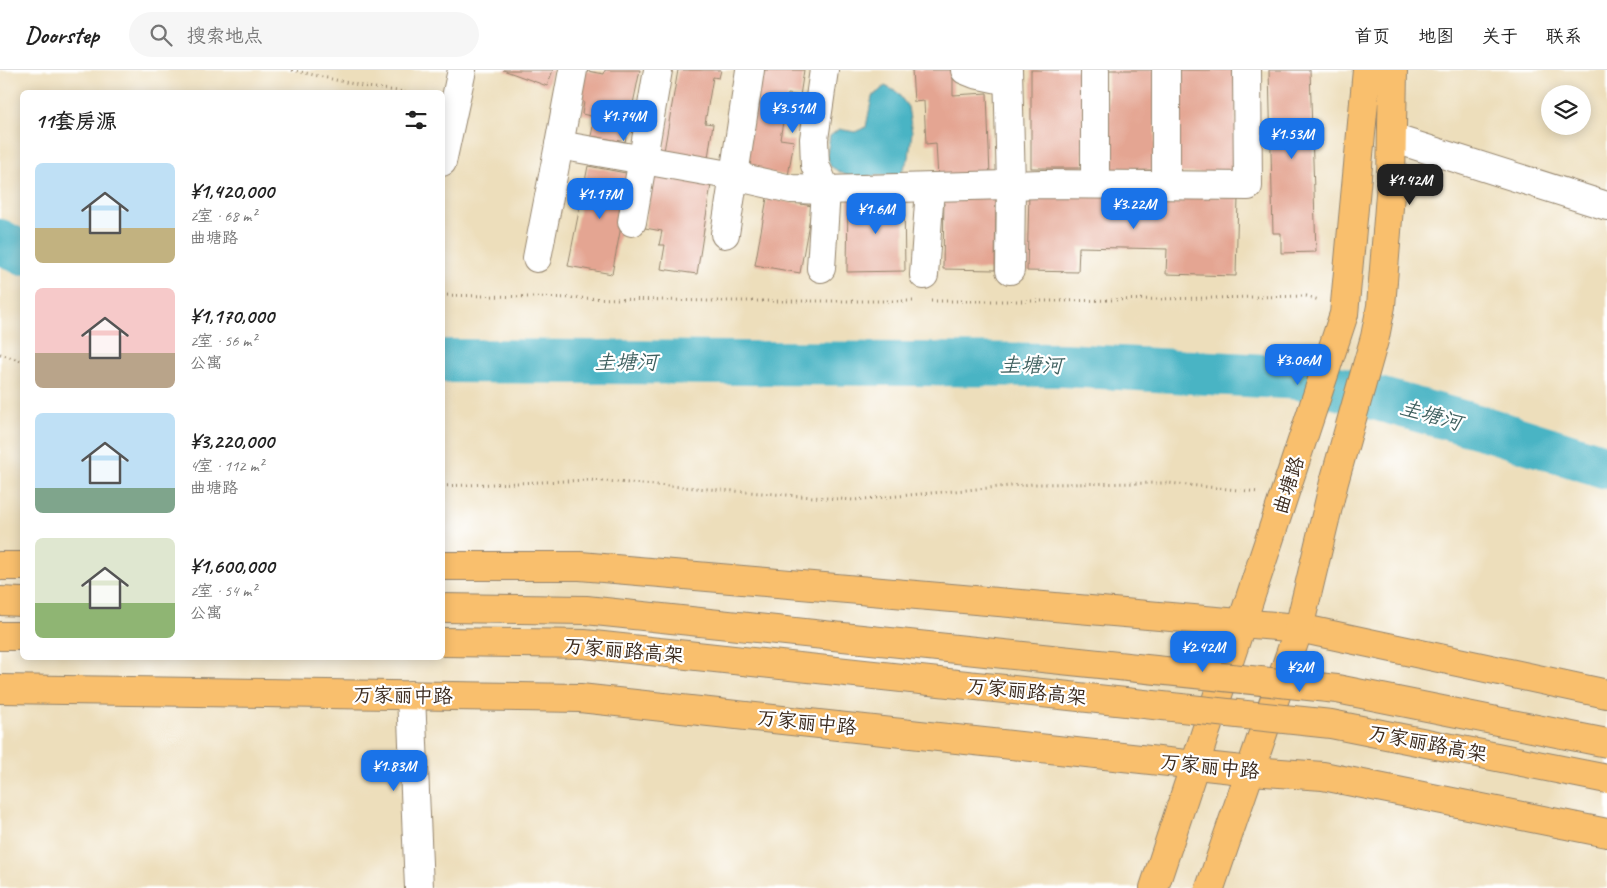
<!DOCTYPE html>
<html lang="zh">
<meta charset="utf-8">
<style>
body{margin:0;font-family:Caveat,"LXGW WenKai TC",sans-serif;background:#f6f6f6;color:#222;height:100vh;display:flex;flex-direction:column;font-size:19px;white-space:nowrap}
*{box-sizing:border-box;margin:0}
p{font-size:16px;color:#767676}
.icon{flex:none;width:28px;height:28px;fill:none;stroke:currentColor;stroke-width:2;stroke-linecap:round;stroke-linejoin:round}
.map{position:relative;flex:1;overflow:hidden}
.details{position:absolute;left:20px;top:20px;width:425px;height:570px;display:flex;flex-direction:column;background:#fff;border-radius:8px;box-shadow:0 2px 12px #0003}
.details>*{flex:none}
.tools{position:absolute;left:1541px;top:15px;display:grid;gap:10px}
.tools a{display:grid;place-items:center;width:50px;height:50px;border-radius:50%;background:#fff;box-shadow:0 2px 12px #0003;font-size:25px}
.price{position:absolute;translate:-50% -42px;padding:0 11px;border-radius:10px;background:#1a73e8;color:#fff;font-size:16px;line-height:32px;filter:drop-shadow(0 1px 2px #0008)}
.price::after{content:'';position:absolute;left:50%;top:30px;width:15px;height:11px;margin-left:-8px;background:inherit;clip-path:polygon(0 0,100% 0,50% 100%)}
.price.active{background:#222;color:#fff}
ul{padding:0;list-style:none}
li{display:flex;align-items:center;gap:15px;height:125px;padding:0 15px}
li span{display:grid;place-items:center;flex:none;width:140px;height:100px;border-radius:8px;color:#555}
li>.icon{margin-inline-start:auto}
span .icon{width:60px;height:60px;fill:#fffc;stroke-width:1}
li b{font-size:21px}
h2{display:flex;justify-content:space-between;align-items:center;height:60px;padding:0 15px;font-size:21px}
header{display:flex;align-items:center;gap:30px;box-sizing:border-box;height:70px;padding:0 25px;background:#fff;border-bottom:1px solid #e0e0e0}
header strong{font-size:24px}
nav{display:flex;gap:28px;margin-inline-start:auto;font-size:18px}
.search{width:350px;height:45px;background:#f6f6f6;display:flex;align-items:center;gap:12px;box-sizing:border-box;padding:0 18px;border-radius:28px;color:#767676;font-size:19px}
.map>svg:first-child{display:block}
.water{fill:#48b4c4;stroke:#426f71}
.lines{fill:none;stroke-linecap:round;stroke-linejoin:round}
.river{stroke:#48b4c4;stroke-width:44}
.building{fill:#e4a592}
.minor-casing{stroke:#94846c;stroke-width:30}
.major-casing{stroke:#94846c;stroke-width:30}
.highway-casing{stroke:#94846c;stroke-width:30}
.path{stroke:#94846c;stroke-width:3;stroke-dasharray:1 4;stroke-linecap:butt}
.minor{stroke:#fff;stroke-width:28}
.major{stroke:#f9bf6d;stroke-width:28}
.highway{stroke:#f9bf6d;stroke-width:28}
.highway-bridge-casing{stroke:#94846c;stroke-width:30;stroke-linecap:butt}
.highway-bridge{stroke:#f9bf6d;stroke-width:28}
.labels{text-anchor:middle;stroke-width:4.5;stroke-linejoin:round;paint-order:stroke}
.street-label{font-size:20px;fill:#3b2a1e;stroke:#fff}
.water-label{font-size:21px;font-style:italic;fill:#406160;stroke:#fff}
</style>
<header>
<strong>Doorstep</strong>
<div class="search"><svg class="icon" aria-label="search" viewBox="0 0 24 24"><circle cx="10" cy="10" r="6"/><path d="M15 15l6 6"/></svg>搜索地点</div>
<nav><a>首页</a><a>地图</a><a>关于</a><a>联系</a></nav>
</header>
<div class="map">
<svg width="1607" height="818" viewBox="0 0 1607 818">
<rect width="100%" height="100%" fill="#fff"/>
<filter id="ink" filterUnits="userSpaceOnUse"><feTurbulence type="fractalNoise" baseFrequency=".02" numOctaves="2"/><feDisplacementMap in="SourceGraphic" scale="10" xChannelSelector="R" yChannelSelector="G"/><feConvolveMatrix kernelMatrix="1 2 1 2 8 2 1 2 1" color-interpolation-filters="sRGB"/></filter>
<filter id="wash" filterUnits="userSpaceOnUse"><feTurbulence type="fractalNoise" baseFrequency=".0096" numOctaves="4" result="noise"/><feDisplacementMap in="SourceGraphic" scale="20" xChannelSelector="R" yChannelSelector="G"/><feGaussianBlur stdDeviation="1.12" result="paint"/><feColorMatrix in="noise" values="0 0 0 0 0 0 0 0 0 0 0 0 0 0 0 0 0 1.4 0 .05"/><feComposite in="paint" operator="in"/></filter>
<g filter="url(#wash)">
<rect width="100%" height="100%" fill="#eddebb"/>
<path class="water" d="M885 16 897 22 908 37 912 62 909 88 900 104 858 107 845 105 830 96 827 84 830 66 839 59 855 62 866 57 872 27Z"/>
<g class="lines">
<g class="river">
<path d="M0 171 22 183"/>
<path d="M442 291 1064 295 1302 308 1487 359 1607 397"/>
</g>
</g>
<g id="blocks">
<g class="building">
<path d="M503 0H553L547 16Z"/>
<path d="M583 0 604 4 605 0H640L625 72 591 66 595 47 582 44 584 32 577 30Z"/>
<path d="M678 0H721L719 8 713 7 705 53 713 54 708 88 664 81Z"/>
<path d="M760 0H804L800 26 788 24 780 69 794 71 788 106 744 98Z"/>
<path d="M912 0H953V25L987 23 990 107 938 109 936 73 926 74 924 31 914 32Z"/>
<rect x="1031" y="0" width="52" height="98"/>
<path d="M1108 0H1155V100L1108 101Z"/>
<path d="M1175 0H1236L1235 103H1174Z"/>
<path d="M1269 0H1310L1316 182 1281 183V163H1273Z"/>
<path d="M588 96 631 104 612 204 568 196Z"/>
<path d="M654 98 712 108 697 204 661 199 665 175H659L662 161 645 158Z"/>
<path d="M1029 123 1238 127 1236 206 1166 204 1167 179 1079 177 1078 202 1027 201Z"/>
<path d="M944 124 996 125 995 200 943 199Z"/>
<path d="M767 128 812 136 800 203 755 195Z"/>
<path d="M848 129H904L905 201 847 202Z"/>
</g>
</g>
</g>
<g filter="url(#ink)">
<use href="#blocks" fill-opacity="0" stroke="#94846c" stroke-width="1"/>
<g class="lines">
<g class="minor-casing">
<g id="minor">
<path d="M573 0 559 75 734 106 791 119 826 120 1043 114 1248 116 1247 0"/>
<path d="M965 0 975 4 1008 11"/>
<path d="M1008 0 1011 115 1010 200"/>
<path d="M1392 68 1607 136"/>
<path d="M442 92 462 0"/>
<path d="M1095 114V0"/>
<path d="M1166 115V0"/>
<path d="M632 152 658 0"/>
<path d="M725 164 750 0"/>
<path d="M537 188 559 75"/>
<path d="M821 198 826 120 815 95 814 69 824 0"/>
<path d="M924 205 930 118"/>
<path d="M411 625 419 818"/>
</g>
</g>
<g class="major-casing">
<g id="major">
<path d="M0 496H22"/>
<path d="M442 496H580L1299 558 1607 624"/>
<path d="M0 619 580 628 1251 701 1323 706 1607 763"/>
<path d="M1154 818 1344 244 1367 0"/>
<path d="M1210 818 1299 558 1334 412 1375 267 1381 236 1391 112 1393 0"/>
</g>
</g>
<g class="highway-casing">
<g id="highway">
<path d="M0 531 22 532"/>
<path d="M0 566H22"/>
</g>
</g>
<g class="path">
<path d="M292 0 367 17 405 22"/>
<path d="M442 225 709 231H915"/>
<path d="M931 231H1061L1306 226 1319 230"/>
<path d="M0 284 22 291"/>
<path d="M442 416 590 410 853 430 1033 414 1168 413 1259 422"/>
</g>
<use href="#minor" class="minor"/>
<use href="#major" class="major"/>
<use href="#highway" class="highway"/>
<g class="highway-bridge-casing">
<g id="highway-bridge">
<path d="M442 538 586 540 1337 619 1607 673"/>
<path d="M442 572 584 574 1331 654 1607 709"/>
</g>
</g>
<use href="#highway-bridge" class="highway-bridge"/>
</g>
</g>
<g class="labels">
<g class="street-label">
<text transform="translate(1288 415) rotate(-72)" y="7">曲塘路</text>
<text transform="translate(624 580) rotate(5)" y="7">万家丽路高架</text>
<text transform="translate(1027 621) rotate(6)" y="7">万家丽路高架</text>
<text transform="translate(403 625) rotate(1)" y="7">万家丽中路</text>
<text transform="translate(807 652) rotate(6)" y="7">万家丽中路</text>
<text transform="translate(1428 673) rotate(11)" y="7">万家丽路高架</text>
<text transform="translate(1210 696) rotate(6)" y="7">万家丽中路</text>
</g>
<g class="water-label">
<text x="626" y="299">圭塘河</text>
<text transform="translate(1031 295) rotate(1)" y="7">圭塘河</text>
<text transform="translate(1431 345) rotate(16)" y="7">圭塘河</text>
</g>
</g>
</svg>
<div class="tools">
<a><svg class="icon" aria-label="layers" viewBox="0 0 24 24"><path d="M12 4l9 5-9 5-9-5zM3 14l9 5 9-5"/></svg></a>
</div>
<b class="price" style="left:793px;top:64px">¥3.51M</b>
<b class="price" style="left:624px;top:72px">¥1.74M</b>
<b class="price" style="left:1292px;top:90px">¥1.53M</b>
<b class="price active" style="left:1410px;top:136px">¥1.42M</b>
<b class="price" style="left:600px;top:150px">¥1.17M</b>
<b class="price" style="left:1134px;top:160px">¥3.22M</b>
<b class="price" style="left:876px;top:165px">¥1.6M</b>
<b class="price" style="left:1298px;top:316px">¥3.06M</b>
<b class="price" style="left:1203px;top:603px">¥2.42M</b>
<b class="price" style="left:1300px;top:623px">¥2M</b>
<b class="price" style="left:394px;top:722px">¥1.83M</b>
<section class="details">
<h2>11套房源<svg class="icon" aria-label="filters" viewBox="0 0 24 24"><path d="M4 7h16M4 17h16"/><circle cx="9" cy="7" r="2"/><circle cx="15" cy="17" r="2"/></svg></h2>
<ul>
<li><span style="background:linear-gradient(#bfe0f5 65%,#c2b280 0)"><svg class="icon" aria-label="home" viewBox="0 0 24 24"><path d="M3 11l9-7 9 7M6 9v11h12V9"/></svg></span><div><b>¥1,420,000</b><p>2室 · 68 m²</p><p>曲塘路</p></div></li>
<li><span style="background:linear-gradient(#f6c9c9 65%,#b9a48a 0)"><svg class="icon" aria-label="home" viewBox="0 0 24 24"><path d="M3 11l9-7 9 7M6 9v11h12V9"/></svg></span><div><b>¥1,170,000</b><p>2室 · 56 m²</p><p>公寓</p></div></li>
<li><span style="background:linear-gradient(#bfe0f5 75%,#7fa58c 0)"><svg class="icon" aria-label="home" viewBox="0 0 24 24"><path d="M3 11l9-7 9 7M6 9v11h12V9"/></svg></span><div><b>¥3,220,000</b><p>4室 · 112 m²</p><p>曲塘路</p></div></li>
<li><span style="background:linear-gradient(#dfe7d0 65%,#8fb573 0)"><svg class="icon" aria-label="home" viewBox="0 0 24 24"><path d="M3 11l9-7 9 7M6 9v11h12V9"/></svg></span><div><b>¥1,600,000</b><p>2室 · 54 m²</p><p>公寓</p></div></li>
</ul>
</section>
</div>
